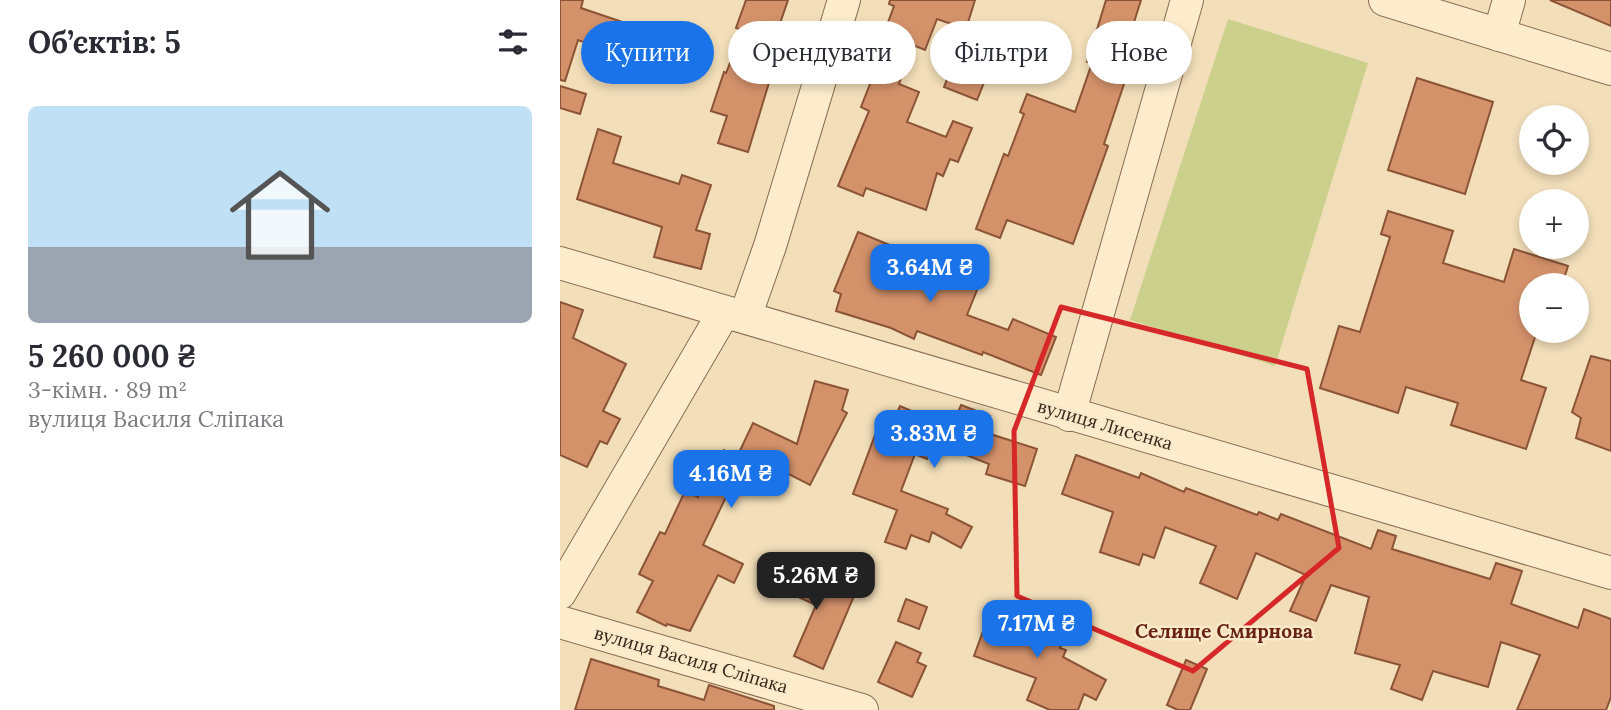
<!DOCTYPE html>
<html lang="uk">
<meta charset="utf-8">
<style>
body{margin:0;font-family:Lora,serif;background:#f7f7f7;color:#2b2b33;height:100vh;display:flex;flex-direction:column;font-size:26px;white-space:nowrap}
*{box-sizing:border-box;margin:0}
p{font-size:23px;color:#7c7c81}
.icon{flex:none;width:38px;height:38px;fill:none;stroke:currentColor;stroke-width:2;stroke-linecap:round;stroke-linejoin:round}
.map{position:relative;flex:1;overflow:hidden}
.panel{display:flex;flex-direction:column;background:#fff;width:560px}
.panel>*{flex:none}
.hud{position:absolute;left:21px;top:21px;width:665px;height:63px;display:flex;gap:14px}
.fabs{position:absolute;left:959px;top:105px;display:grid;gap:14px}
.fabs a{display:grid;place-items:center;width:70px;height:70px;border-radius:50%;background:#fff;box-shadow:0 4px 10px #0003;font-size:35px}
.price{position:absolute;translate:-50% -60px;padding:0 16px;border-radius:14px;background:#1a73e8;color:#fff;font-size:23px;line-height:46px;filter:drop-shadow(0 2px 4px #0008)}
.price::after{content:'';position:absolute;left:50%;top:42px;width:21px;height:16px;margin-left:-10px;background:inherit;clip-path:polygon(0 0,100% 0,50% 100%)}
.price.current{background:#222;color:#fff}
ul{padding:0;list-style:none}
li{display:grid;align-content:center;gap:14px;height:371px;padding:0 28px}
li+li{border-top:2px solid #e1e1e2}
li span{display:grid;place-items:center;height:217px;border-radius:10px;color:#555}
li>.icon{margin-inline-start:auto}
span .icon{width:126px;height:126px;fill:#fffc;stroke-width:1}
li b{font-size:30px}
h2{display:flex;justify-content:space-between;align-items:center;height:84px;padding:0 28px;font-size:30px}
.tag{padding:0 24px;border-radius:32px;background:#fff;box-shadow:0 4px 10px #0003;font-size:24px;line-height:63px}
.tag.current{background:#1a73e8;color:#fff}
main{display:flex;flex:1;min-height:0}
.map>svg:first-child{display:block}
.green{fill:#cbd08c}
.building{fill:#d4926b;stroke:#8b5436;stroke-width:2}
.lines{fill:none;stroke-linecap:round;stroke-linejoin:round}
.minor-casing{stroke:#896d52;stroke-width:34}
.minor{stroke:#fceccc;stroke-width:32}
.marked{fill:none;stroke:#d62828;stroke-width:5;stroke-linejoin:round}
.labels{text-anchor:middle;stroke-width:5;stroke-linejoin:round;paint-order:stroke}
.street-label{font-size:18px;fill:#372619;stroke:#f9e9c9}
.neighbourhood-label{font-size:19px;font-weight:bold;fill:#672214;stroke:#f9e9c9}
</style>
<main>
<section class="panel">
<h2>Об’єктів: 5<svg class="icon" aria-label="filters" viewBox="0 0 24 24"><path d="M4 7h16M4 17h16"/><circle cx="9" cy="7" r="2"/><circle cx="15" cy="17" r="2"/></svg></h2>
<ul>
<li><span style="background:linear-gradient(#bfe0f5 65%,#9aa5b1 0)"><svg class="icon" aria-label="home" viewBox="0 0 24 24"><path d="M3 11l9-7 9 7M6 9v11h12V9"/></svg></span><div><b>5 260 000 ₴</b><p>3-кімн. · 89 m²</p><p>вулиця Василя Сліпака</p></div></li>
</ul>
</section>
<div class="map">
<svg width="1051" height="710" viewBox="0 0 1051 710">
<rect width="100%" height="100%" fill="#f2deb9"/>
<path class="green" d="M668 19 808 63 715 366 570 320Z"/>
<g class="building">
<path d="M0 0H23L21 8 71 25 69 32 100 41 93 67 18 40 5 81 0 80Z"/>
<path d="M186 0H228L214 41 176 28Z"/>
<path d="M330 0H415L406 29 377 19 365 50 353 45 339 84 359 92 347 122 386 137 393 121 412 128 398 162 390 159 383 176 377 173 366 210 306 188 303 196 278 186 309 111 301 107 321 56 316 55 334 6 329 4Z"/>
<path d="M546 0H581L565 51 574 54 544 144 548 146 513 244 447 220 440 238 416 229 444 154 448 156 464 114 460 112 467 94 515 112 532 63 527 62Z"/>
<path d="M990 0H1051V26Z"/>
<path d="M170 63 211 76 188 152 158 143 167 116 151 111 164 72 166 73Z"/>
<path d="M392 67 425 80 417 100 384 87Z"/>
<path d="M857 78 933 102 905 194 828 170Z"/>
<path d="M0 86 26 94 20 114 0 108Z"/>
<path d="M38 129 61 137 53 163 119 184 122 175 151 185 136 230 150 234 141 269 94 257 102 227 17 199Z"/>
<path d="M828 211 893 231 883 263 944 282 954 249 1008 266 1002 285H971V331H977L961 380 986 388 966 449 891 425 898 403 846 387 838 413 760 388 779 326 800 332 830 237 821 234Z"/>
<path d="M298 232 332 246 405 271 402 278 419 285 407 315 448 330 453 319 496 337 481 375 423 352 422 355 357 331 354 339 331 328 276 311 281 294 274 291Z"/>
<path d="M0 302 23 310 13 338 66 364 43 411 60 419 47 444 40 441 27 467 0 455Z"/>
<path d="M1031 356 1051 361V451L1016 438 1021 418 1012 412Z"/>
<path d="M255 381 288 390 282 410 287 413 250 485 223 471 213 492 177 474 143 545 183 564 174 583 158 575 130 631 107 624 106 626 77 612 93 581 79 574 100 532 105 534 125 491 138 497 142 487 145 488 164 450 177 457 193 423 237 444Z"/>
<path d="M401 405 430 416 424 432 477 449 465 486 426 474 429 464 374 442 367 459 355 454 341 491 388 509 386 514 412 527 401 548 372 532 369 542 351 535 346 549 325 542 337 510 293 494 318 427 329 432 340 406 392 428Z"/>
<path d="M516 455 579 478 581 473 624 492 626 488 697 515 699 512 718 520 721 514 811 549 818 530 836 536 832 549 930 579 936 563 962 571 951 604 1018 628 1024 609 1051 619V697L1046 710H957L980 655 941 642 928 687 873 671 862 700 831 689 840 665 795 653 809 597 771 585 756 621 730 611 746 575 696 553 677 599 640 583 656 546 605 527 594 558 583 554 579 565 540 552 553 512 502 494Z"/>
<path d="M223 562 294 596 263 669 234 656 256 605 212 585Z"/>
<path d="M346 599 367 607 359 629 338 621Z"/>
<path d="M433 604 478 621 476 626 504 639 500 648 506 650 503 657 546 680 536 700 524 694 518 710H490L467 700 476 678 414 656Z"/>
<path d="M336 642 361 653 357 662 366 666 352 697 318 682Z"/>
<path d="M31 659 99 680 98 686 144 700 149 685 214 706V710H15Z"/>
<path d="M626 660 647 669 630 710H618L607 705Z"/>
</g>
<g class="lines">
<g class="minor-casing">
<g id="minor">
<path d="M825 0 1051 69"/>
<path d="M939 35 949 0"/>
<path d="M0 263 1051 573"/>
<path d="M185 317 210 246 284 0"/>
<path d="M509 415 627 0"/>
<path d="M0 593 164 312"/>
<path d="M0 622 302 710"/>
</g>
</g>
<use href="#minor" class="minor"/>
</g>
<path class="marked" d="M501 307 747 369 779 548 633 671 457 596 454 431Z"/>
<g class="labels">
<g class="street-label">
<text transform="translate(545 425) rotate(16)" y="6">вулиця Лисенка</text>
<text transform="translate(131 660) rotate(16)" y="6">вулиця Василя Сліпака</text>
</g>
<g class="neighbourhood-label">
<text x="664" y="638">Селище Смирнова</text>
</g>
</g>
</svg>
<div class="fabs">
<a><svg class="icon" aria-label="locate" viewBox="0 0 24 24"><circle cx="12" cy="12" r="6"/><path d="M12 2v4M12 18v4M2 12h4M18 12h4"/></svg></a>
<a>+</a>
<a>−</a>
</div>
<b class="price" style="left:370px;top:304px">3.64M ₴</b>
<b class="price" style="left:374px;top:470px">3.83M ₴</b>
<b class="price" style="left:171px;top:510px">4.16M ₴</b>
<b class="price current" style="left:256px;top:612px">5.26M ₴</b>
<b class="price" style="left:477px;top:660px">7.17M ₴</b>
<div class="hud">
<a class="tag current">Купити</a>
<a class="tag">Орендувати</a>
<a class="tag">Фільтри</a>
<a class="tag">Нове</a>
</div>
</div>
</main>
